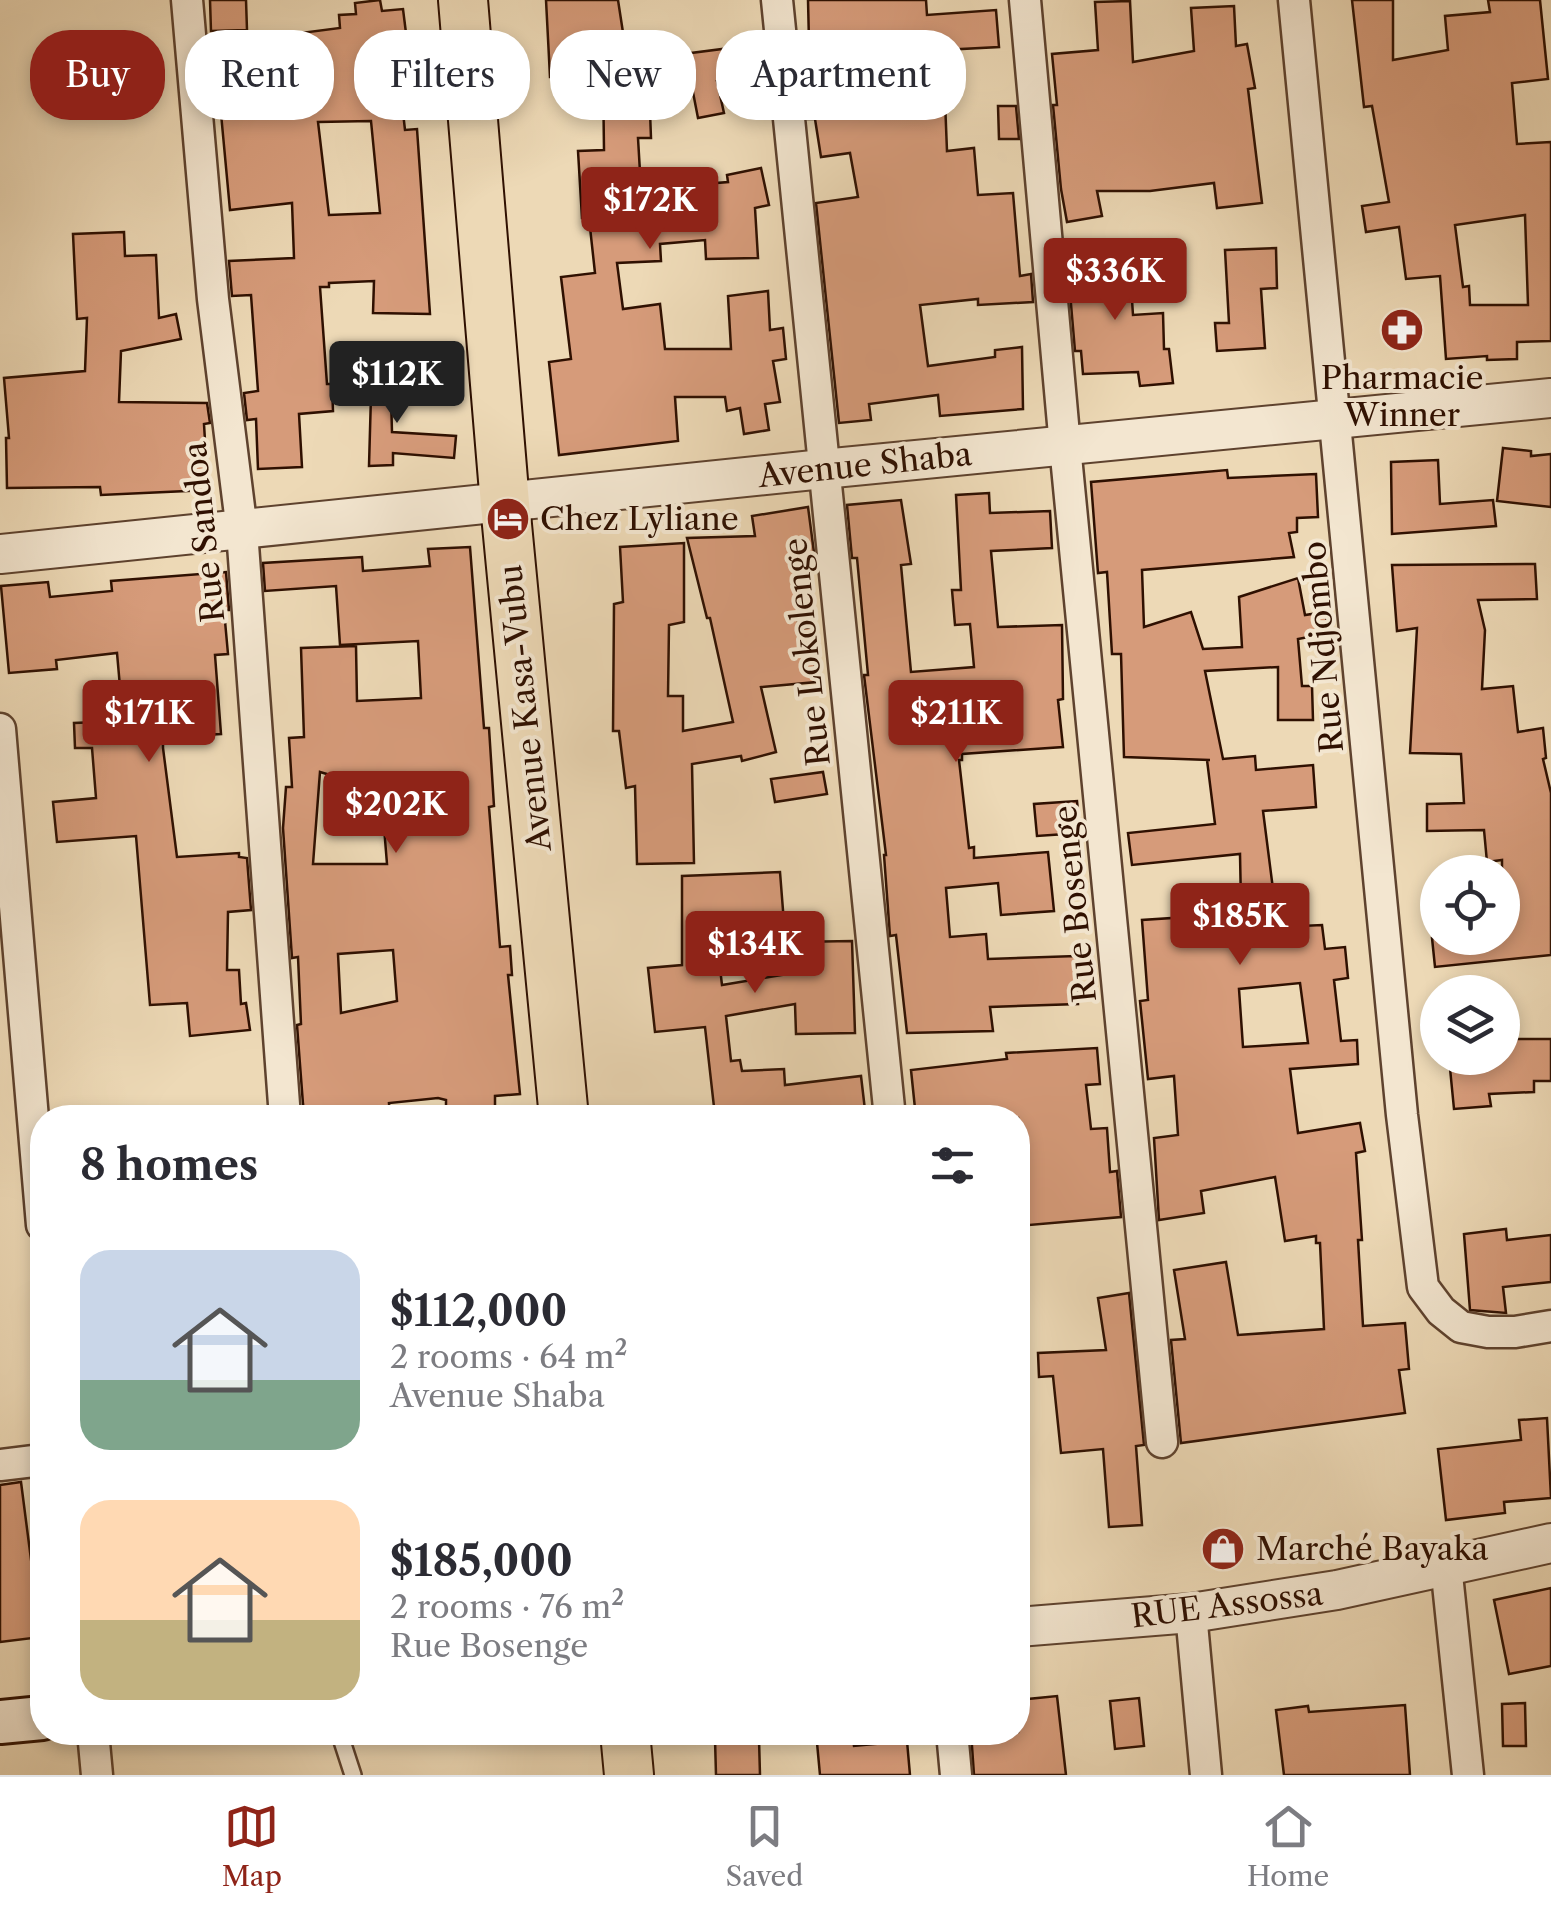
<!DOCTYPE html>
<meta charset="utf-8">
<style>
body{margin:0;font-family:"Libre Caslon Text",serif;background:#f7f7f7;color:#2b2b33;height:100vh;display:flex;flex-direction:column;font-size:38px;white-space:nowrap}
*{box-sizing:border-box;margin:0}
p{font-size:32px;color:#7c7c81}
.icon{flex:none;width:55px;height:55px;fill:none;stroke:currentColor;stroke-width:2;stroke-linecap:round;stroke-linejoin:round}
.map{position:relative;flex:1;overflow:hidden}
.side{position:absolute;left:30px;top:1105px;width:1000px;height:640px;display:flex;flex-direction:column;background:#fff;border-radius:40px;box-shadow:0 5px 15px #0003}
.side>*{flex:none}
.hud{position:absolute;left:30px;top:30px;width:1000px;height:90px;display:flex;gap:20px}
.controls{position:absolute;left:1420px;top:855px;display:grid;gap:20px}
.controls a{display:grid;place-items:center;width:100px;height:100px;border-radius:50%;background:#fff;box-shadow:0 5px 15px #0003;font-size:50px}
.price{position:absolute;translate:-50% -85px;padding:0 22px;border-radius:10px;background:#8f2418;color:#fff;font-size:32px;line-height:65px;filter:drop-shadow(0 2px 5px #0008)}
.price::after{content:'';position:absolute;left:50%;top:60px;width:30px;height:22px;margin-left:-15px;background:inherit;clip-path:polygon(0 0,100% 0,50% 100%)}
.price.on{background:#222;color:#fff}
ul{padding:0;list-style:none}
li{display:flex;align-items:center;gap:30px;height:250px;padding:0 50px}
li span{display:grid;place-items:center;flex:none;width:280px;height:200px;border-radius:30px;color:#555}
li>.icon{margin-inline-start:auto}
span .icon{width:120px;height:120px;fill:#fffc;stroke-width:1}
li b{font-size:42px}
h2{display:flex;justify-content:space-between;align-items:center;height:120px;padding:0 50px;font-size:42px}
.tag{padding:0 35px;border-radius:40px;background:#fff;box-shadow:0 5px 15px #0003;font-size:35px;line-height:90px}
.tag.on{background:#8f2418;color:#fff}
.tabs{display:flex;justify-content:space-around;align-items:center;height:140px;border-top:2px solid #e1e1e2;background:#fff;font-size:28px;color:#7c7c81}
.tabs a{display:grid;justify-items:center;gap:5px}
.tabs .on{color:#8f2418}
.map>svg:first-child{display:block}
.building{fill:#d69b7a;stroke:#2f1001;stroke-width:2.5;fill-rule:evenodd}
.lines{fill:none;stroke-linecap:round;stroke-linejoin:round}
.service-casing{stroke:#5e422e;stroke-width:20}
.minor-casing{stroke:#5e422e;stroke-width:35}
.tertiary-casing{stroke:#5e422e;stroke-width:42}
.secondary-casing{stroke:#2f1001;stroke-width:48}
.primary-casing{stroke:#2f1001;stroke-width:52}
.service{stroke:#f3e6d0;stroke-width:15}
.minor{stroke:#f3e6d0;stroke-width:30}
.tertiary{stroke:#f3e6d0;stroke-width:38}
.secondary{stroke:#f3e6d0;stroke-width:42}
.primary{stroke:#edd9b6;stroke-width:48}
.labels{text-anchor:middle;stroke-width:8;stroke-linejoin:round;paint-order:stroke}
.poi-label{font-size:32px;fill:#2f1001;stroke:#f3e6d0;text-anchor:start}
.street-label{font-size:32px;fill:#2f1001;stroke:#f3e6d0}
</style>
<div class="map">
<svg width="1551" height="1775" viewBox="0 0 1551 1775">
<rect width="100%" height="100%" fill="#edd9b6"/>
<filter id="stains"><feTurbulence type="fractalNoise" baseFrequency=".002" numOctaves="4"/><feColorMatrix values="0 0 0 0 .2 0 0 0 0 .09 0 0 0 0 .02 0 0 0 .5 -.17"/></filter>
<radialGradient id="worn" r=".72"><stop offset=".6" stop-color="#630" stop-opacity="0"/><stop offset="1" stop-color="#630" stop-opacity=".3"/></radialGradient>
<g class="building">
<path d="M210 0H246L247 30 211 31Z"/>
<path d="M380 0 382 11 403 9 406 33H400L401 95 405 130 417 129 430 314 373 313 374 281 329 283V287H320L327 384H332L333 411 299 414 302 467 258 469 256 419 247 420 244 393 258 391 251 295 232 296 229 261 294 258 292 203 230 210 219 92 276 87 270 37 340 28 339 15 356 14 355 3ZM371 121 380 213 329 215 318 122Z"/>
<path d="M546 0H618L626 52 675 48V55L738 47 742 78 717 81 724 113 698 118 691 82 649 86 651 138H638L641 189 728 182 727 175 761 168 769 205 755 208 758 258 706 259 705 240 660 244 661 261 617 263 623 309 660 304 665 349H731L728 296 768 291 770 330 783 328 786 359 773 361 780 402 765 404 769 430 744 434 740 408 727 411 725 397H675L678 441 559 455 549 362 571 359 561 277 595 273 589 218H582L578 151 604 150 603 75 550 77Z"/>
<path d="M808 0H926L927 15 996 10 999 47 943 50 947 151 974 148 978 195 1013 193 1020 276 1031 274 1033 302 978 305V299L920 305 928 366 995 357V350L1022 347 1023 409 940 416 938 395 869 404 871 420 839 423 816 203 858 197 850 153 821 157 815 119H808L800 42H809Z"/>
<path d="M1352 0H1393V60L1448 50 1445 16 1490 12 1488 0H1540L1548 79 1512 83 1517 144 1551 142V341L1517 342V359L1487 360V356L1446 359 1440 276 1406 279 1399 227 1366 232 1362 206 1389 202 1372 106 1364 107ZM1525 215 1528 305H1470L1469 286 1463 287 1455 225Z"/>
<path d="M1130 1 1133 62 1194 51 1191 8 1234 6 1236 46 1247 44 1255 88 1248 89 1262 203 1217 208 1214 183 1150 191H1097L1102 216 1067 222 1061 189 1053 105H1057L1052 54 1098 50 1095 2Z"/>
<path d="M998 106H1016L1019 139H999Z"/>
<path d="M124 232 125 256 156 255 159 318 176 314 181 339 121 351 119 402 207 403 210 423 204 424 208 490 101 495 100 487 7 488 6 438H9L4 378 85 371 87 318 77 319 73 234Z"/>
<path d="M1276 248 1277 288 1261 289 1265 348 1217 351 1215 323H1229L1225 250Z"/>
<path d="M1129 254 1133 315 1163 313 1164 349H1169L1173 383 1140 386 1138 372 1083 374 1081 351H1075L1068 269 1084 267 1083 255Z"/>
<path d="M372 360H390L392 432 456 436 454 458 393 453V465L369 466Z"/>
<path d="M1503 448 1531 451V456L1551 454V507L1497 501Z"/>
<path d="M1438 460 1440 504 1493 500 1496 526 1392 534 1391 462Z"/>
<path d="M1227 470 1228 478 1316 474 1318 517 1297 518V532L1289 533 1294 557 1142 570 1144 627 1191 612 1203 649 1242 647 1239 597 1298 578 1305 615 1325 612 1329 633 1298 639 1302 686H1312L1313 720H1278V667L1205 671 1223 759 1255 756 1256 770 1313 765 1316 807 1263 811 1274 897H1277L1279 927 1322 925 1325 949 1345 947 1348 978 1334 980 1341 1041 1357 1040 1358 1064 1290 1069 1298 1133 1360 1123 1365 1151 1356 1153 1362 1240H1358L1363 1326 1405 1323 1409 1369 1399 1370 1405 1413 1181 1443 1171 1340 1185 1339 1174 1270 1226 1262 1238 1335 1324 1329 1320 1243H1316V1236L1285 1241 1275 1177 1201 1191 1204 1213 1159 1220 1154 1138 1178 1135 1174 1076 1148 1079 1140 1001 1148 1000 1142 920 1202 916 1201 910 1241 905 1240 854 1132 865 1128 833 1215 824 1207 760H1210L1124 757 1121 654H1112L1107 572 1098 573 1091 482ZM1300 983 1308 1043 1243 1047 1239 989Z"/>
<path d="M989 493 990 513 1050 511 1052 548 991 551 998 627 1062 625 1063 699 1058 700 1063 747 962 754V760H959L969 848 974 847V858L1048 852 1054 911 1001 915 998 883 946 888 950 937 986 934 988 959 1076 956 1078 1004 990 1007 993 1031 907 1033 896 935 890 936 884 855H886L864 675H868L857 558H852L847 505 901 500 911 564 901 565 911 672 974 667 970 624 955 625 952 590H961L956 495Z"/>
<path d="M808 507 815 560 798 561V629L812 627 816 682 761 687 776 752 742 761 741 756 692 764 694 863 637 864 635 786 626 788 619 731H613L614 604 623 602 620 547 684 543V622L669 625 668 696H683V731L733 722 710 618H707L687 538 755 536 752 516Z"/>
<path d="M470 547 484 728H489L494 806 489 807 500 947 510 946 512 975H508L520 1094 495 1096V1118H446V1100L438 1098 389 1103 390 1118H317L316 1109 304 1111 303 1104 297 1025 301 1024 298 957 292 958 283 828 286 787H292L289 738 304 737 301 648 356 646 357 701 421 698 418 641 340 645 336 586 265 591 263 563 362 557 363 571 430 566 428 549ZM320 772 381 790 387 864H313ZM393 950 397 1001 341 1013 338 954Z"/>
<path d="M1535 564 1537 599 1478 600 1485 630 1482 689 1513 686 1518 732 1543 728 1546 758 1543 759 1551 793V955L1435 967 1432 938H1502V860L1487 862 1484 830 1427 831V804L1464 803 1461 754 1410 753 1417 628 1397 631 1392 565Z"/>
<path d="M226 572 229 610H224L228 654 215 655 221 734 163 737V748L177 857 239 853V857L247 858 251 910 228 912 227 970H239L241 1004 246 1003 250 1030 190 1036 187 1003 150 1005 136 836 57 842 53 802 96 798 92 748H75L74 723 123 721 117 653 56 660 57 669 9 673 1 586 48 582 50 597 112 591 111 581Z"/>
<path d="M823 772 827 794 775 802 771 779Z"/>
<path d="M1077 801 1080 833 1037 836 1034 804Z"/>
<path d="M780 872 784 923 733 926V935H716L722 985 794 973V942L852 941 855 1033 796 1034 795 1004 726 1016 731 1061 740 1060 742 1071 784 1069 785 1085 861 1076 865 1110 797 1118 795 1109 715 1116 705 1027 655 1032 648 968 682 965V876Z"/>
<path d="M1502 1039H1551V1081H1534V1092L1489 1094 1491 1106 1454 1109 1449 1058H1502Z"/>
<path d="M1097 1048 1100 1084 1086 1085 1091 1129 1107 1128 1110 1172 1117 1171 1121 1217 1018 1226V1118H916L911 1070 1007 1059 1006 1053Z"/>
<path d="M1506 1229 1507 1240 1551 1235V1282L1503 1287 1506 1313 1470 1310 1464 1234Z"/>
<path d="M1129 1293 1144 1445 1136 1446 1142 1525 1109 1527 1103 1449 1061 1453 1053 1376 1039 1377 1038 1353 1106 1350 1098 1298Z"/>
<path d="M1547 1418 1551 1498 1504 1502 1505 1513 1446 1520 1438 1449 1521 1440 1519 1420Z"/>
<path d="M21 1482 41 1637 0 1642V1485Z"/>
<path d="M1551 1588V1666L1509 1674 1494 1600Z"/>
<path d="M1057 1696 1066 1775H974L971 1732H1018V1700Z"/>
<path d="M1139 1698 1144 1746 1115 1749 1110 1701Z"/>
<path d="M1525 1703 1526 1746H1503L1502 1704Z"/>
<path d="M1405 1705 1410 1775H1284L1276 1710 1308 1706 1309 1712Z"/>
<path d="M816 1732H852L854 1746 907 1741 910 1775H820Z"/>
<path d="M715 1739H759L760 1775H716Z"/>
</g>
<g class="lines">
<g class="service-casing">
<path id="service" d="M339 1732 353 1775"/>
</g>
<g class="minor-casing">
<g id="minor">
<path d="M187 0 213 299 242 531 285 1118"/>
<path d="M777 0 890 1118"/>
<path d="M1025 0 1065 446 1162 1442"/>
<path d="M1294 0 1402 1115 1423 1287 1441 1311 1461 1327 1488 1332H1515L1551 1326"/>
<path d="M0 729 42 1225"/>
<path d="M0 1465 42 1460"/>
<path d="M1446 1565 1468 1775"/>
<path d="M1191 1613 1206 1775"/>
<path d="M93 1732 97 1775"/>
<path d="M952 1732 956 1775"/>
</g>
</g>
<g class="tertiary-casing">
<g id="tertiary">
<path d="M0 554 823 469 1551 398"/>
<path d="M1018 1627 1191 1613 1337 1590 1551 1543"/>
</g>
</g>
<g class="secondary-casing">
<path id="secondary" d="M0 1722 42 1718"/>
</g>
<g class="primary-casing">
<g id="primary">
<path d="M463 0 505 504 564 1118"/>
<path d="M625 1732 629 1775"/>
</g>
</g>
<use href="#service" class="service"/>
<use href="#minor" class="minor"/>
<use href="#tertiary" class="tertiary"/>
<use href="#secondary" class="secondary"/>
<use href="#primary" class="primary"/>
</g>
<defs>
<g id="pharmacy-disc" transform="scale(2.25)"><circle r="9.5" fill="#8f2418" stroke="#f3e6d0"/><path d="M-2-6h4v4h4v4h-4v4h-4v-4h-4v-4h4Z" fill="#fff"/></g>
<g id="hotel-disc" transform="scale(2.25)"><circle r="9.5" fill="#8f2418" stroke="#f3e6d0"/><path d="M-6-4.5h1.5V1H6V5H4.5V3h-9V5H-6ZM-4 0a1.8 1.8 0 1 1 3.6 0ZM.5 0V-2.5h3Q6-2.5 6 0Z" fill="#fff"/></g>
<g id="shop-disc" transform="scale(2.25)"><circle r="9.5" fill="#8f2418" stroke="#f3e6d0"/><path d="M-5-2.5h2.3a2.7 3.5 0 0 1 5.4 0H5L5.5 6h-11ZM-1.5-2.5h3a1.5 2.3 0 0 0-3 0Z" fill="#fff"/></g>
</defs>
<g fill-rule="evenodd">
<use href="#pharmacy-disc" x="1402" y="330"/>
<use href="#hotel-disc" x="508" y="519"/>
<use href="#shop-disc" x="1223" y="1549"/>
</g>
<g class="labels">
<g class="poi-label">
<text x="1402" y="389" text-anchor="middle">Pharmacie<tspan x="1402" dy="37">Winner</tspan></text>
<text x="540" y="530">Chez Lyliane</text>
<text x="1256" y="1560">Marché Bayaka</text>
</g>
<g class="street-label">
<text transform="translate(865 465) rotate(-6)" y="11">Avenue Shaba</text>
<text transform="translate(204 532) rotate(-96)" y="11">Rue Sandoa</text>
<text transform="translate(1323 647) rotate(-95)" y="11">Rue Ndjombo</text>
<text transform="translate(807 652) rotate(-96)" y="11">Rue Lokolenge</text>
<text transform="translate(525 708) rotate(-96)" y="11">Avenue Kasa-Vubu</text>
<text transform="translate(1075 904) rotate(-96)" y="11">Rue Bosenge</text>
<text transform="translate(1227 1605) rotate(-7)" y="11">RUE Assossa</text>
</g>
</g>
<rect width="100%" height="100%" filter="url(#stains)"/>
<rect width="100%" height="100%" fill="url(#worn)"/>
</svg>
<div class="controls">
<a><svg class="icon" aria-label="locate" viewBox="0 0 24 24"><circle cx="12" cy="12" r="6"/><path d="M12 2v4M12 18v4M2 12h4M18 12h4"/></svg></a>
<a><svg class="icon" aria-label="layers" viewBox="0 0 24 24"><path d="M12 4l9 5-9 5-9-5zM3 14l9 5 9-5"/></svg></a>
</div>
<b class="price" style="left:650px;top:252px">$172K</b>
<b class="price" style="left:1115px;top:323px">$336K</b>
<b class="price on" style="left:397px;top:426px">$112K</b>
<b class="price" style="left:149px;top:765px">$171K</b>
<b class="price" style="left:956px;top:765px">$211K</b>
<b class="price" style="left:396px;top:856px">$202K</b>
<b class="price" style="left:1240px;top:968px">$185K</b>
<b class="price" style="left:755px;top:996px">$134K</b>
<div class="hud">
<a class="tag on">Buy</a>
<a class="tag">Rent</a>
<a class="tag">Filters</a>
<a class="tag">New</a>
<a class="tag">Apartment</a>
</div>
<section class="side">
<h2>8 homes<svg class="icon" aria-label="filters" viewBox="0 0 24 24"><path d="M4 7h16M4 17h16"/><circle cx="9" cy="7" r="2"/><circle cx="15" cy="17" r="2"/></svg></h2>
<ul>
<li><span style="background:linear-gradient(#c9d6e8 65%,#7fa58c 0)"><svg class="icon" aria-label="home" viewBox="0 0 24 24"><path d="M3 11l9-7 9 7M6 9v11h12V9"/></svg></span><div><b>$112,000</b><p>2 rooms · 64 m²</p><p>Avenue Shaba</p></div></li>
<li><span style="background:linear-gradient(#ffd9b3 60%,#c2b280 0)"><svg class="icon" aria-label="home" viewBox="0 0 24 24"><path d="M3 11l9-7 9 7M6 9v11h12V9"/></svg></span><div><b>$185,000</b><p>2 rooms · 76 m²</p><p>Rue Bosenge</p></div></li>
</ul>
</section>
</div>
<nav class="tabs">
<a class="on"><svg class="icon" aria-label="map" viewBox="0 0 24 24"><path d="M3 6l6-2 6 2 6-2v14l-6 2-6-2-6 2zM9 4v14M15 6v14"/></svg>Map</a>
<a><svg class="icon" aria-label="saved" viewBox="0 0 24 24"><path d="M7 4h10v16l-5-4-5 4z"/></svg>Saved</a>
<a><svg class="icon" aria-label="home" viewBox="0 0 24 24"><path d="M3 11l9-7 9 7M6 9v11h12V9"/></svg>Home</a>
</nav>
